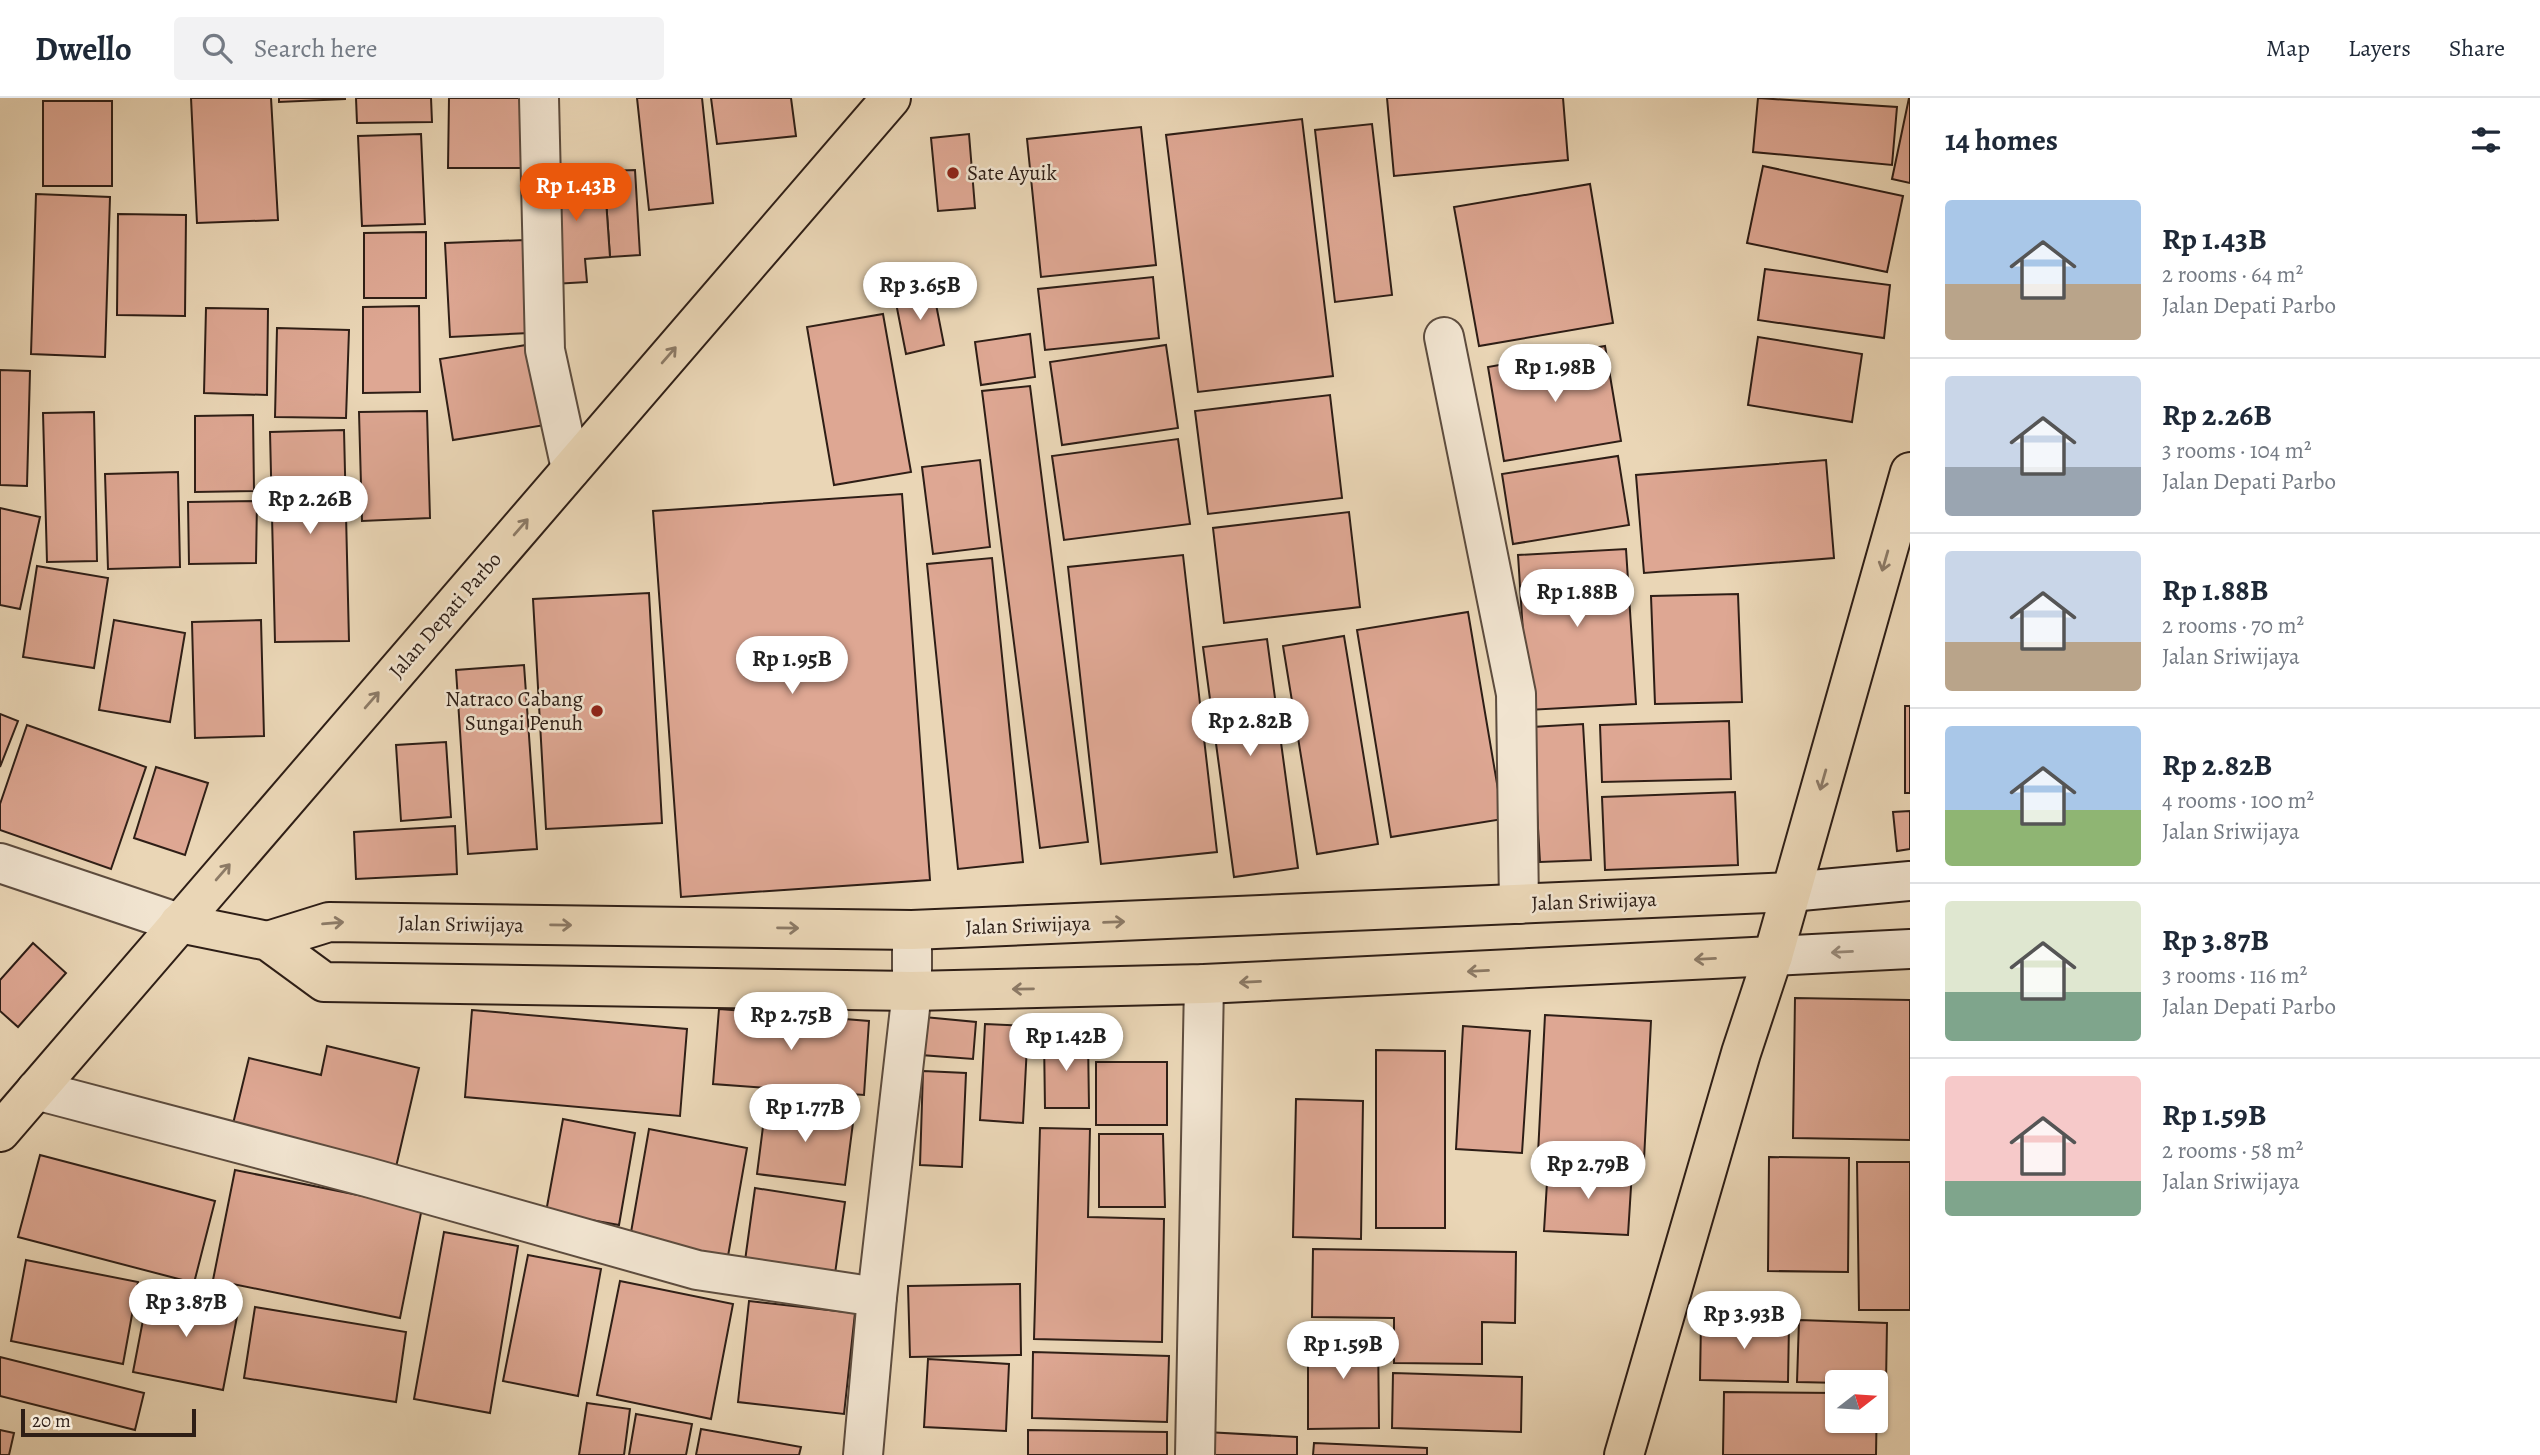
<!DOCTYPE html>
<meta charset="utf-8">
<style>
body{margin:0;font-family:Alegreya,serif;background:#f2f2f3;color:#1f2937;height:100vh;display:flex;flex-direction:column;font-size:26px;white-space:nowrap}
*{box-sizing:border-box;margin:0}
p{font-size:23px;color:#747a83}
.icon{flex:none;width:38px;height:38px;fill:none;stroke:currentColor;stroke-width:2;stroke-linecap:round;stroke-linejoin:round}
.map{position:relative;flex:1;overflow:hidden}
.side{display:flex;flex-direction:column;background:#fff;width:630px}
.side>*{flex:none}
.needle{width:46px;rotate:73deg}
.buttons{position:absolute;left:1825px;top:1272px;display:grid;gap:14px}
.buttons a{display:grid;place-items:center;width:63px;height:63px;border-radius:7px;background:#fff;box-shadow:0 2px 5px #0004;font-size:35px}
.scale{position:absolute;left:21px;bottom:18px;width:175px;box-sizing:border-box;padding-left:7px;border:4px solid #2e1e16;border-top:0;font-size:19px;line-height:24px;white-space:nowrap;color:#2e1e16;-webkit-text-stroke:5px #f1e4d0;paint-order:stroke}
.price{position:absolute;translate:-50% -60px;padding:0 16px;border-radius:24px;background:#fff;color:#222;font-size:23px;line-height:46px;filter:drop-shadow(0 2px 4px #0008)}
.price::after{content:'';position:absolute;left:50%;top:42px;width:21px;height:16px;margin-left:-10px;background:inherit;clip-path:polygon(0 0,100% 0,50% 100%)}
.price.current{background:#ea580c;color:#fff}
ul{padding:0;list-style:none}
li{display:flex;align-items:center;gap:21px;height:175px;padding:0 35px}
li+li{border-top:2px solid #e0e1e3}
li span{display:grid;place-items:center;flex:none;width:196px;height:140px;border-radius:7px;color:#555}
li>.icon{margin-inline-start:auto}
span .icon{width:84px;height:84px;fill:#fffc;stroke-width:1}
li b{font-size:30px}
h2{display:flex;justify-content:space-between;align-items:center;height:84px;padding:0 35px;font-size:30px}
header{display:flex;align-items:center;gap:42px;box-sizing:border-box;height:98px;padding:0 35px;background:#fff;border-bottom:2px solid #e0e1e3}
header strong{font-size:33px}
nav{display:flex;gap:38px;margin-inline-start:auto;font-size:24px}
.search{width:490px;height:63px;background:#f2f2f3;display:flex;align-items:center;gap:18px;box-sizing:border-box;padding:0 24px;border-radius:7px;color:#747a83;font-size:26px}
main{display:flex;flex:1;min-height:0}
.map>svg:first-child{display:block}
.building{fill:#dea793;stroke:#2e1e16;stroke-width:2}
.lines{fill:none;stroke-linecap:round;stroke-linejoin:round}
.minor-casing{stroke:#5d4c3e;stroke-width:42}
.secondary-casing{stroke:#2e1e16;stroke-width:42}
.primary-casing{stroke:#2e1e16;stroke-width:42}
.trunk-casing{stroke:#2e1e16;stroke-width:42}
.minor{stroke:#f1e4d0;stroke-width:38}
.secondary{stroke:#f1e4d0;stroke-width:38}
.primary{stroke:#ead6b6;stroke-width:38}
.trunk{stroke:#ead6b6;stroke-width:38}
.oneway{stroke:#8c7a66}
.oneway2{stroke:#998b7c}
.poi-dot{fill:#8f2418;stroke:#f1e4d0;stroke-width:2.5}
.labels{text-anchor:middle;stroke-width:5;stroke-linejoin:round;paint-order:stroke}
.poi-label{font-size:21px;fill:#2e1e16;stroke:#f1e4d0;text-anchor:start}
.street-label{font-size:21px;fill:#2e1e16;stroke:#f1e4d0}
</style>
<header>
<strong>Dwello</strong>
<div class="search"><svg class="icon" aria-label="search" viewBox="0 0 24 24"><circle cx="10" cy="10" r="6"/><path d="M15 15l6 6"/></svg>Search here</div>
<nav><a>Map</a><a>Layers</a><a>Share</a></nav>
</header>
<main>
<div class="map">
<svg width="1910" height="1357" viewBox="0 0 1910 1357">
<rect width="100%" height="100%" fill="#ead6b6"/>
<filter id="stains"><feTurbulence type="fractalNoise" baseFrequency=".00286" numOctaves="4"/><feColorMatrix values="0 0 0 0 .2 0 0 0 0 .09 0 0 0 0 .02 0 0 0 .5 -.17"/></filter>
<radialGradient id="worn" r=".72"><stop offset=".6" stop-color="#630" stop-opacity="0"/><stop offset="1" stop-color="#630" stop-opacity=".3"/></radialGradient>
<g class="building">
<path d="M191 0H271L278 122 197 125Z"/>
<path d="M279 0H345V1L279 4Z"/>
<path d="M356 0H431L432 24 357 25Z"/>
<path d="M449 0H523V70H448Z"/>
<path d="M637 0H702L713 105 649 112Z"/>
<path d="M711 0H791L796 38 717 46Z"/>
<path d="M1387 0H1563L1568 62 1394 78Z"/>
<path d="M1758 0 1897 9 1892 67 1753 54Z"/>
<path d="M1909 0H1910V85L1892 81Z"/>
<rect x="43" y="3" width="69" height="85"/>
<path d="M1302 21 1333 278 1198 294 1166 37Z"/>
<path d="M1372 26 1392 197 1335 204 1315 32Z"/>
<path d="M1141 29 1156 167 1041 179 1027 41Z"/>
<path d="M421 36 425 126 362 128 358 38Z"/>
<path d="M969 36 975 110 938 113 931 40Z"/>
<path d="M1763 68 1903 98 1887 174 1747 145Z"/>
<path d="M635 72 640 157 610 159 604 73Z"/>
<path d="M604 73 610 159 585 161 587 184 553 186 545 77Z"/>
<path d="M1590 86 1613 225 1479 248 1454 109Z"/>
<path d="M36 96 110 99 105 259 31 256Z"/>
<path d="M118 116 186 117 185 218 117 217Z"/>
<path d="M426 134V200H364V135Z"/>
<path d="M525 142 529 235 450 239 445 145Z"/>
<path d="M1765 171 1890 187 1884 240 1758 222Z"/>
<path d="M1153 179 1159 240 1045 252 1038 191Z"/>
<path d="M933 191 944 247 906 256 895 200Z"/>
<path d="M419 208 420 294 363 295V209Z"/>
<path d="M206 210 268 211 267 297 204 295Z"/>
<path d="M883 216 911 374 834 387 807 229Z"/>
<path d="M277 230 349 232 346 320 275 319Z"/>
<path d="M1030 236 1035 279 981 287 975 244Z"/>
<path d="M1758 239 1862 256 1852 324 1748 307Z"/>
<path d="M532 246 545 327 453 342 440 261Z"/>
<path d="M1166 247 1178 330 1062 347 1050 264Z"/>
<path d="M1605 248 1621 343 1504 363 1488 269Z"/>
<path d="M0 272 30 273 27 388 0 387Z"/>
<path d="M1030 288 1088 744 1040 750 982 293Z"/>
<path d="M1330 297 1342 400 1208 416 1195 313Z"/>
<path d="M427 313 430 420 362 423 359 314Z"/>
<path d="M94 314 97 463 47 464 43 315Z"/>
<path d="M253 317 254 393 195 394V318Z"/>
<path d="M344 332 349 543 275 544 270 334Z"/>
<path d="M1178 341 1190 426 1064 442 1052 358Z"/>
<path d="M1618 358 1629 427 1513 446 1502 376Z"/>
<path d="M980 362 990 449 933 456 922 369Z"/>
<path d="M1826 362 1834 460 1644 475 1636 377Z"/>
<path d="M178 374 180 469 108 471 105 376Z"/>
<path d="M902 396 930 782 681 799 653 413Z"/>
<path d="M257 403 256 465 189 466 188 404Z"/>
<path d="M0 410 40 419 20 511 0 507Z"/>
<path d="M1349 414 1360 509 1224 525 1213 430Z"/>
<path d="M1626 451 1636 606 1528 612 1518 457Z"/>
<path d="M1183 457 1217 754 1101 766 1068 469Z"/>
<path d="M992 460 1023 764 958 771 927 466Z"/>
<path d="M37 468 108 480 94 570 23 559Z"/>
<path d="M649 495 662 725 546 731 533 501Z"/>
<path d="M1738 496 1742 604 1655 606 1651 498Z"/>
<path d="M1468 514 1503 721 1391 739 1357 532Z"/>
<path d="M114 522 185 535 170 624 99 612Z"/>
<path d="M261 522 264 638 195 640 192 524Z"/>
<path d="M1344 538 1378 746 1317 756 1283 548Z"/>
<path d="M1267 541 1298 770 1234 779 1203 549Z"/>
<path d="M524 567 537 751 468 756 456 572Z"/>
<rect x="1905" y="608" width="5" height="87"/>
<path d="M0 616 18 623 0 669Z"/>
<path d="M1729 623 1731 681 1602 684 1600 627Z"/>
<path d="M1583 626 1591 762 1540 764 1532 629Z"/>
<path d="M27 627 146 669 111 771 0 732V706Z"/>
<path d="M446 644 451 719 401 723 396 647Z"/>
<path d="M156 669 208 685 185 757 134 740Z"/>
<path d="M1735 694 1738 767 1605 772 1602 699Z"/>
<path d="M1910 713V751L1897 753 1893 714Z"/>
<path d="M455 728 457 776 356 781 354 734Z"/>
<path d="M33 845 66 875 18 929 0 913V882Z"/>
<path d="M1795 900 1910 902V1042L1793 1040Z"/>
<path d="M719 911 869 923 864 997 713 986Z"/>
<path d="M472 912 687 931 680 1018 465 999Z"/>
<path d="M1545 917 1651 923 1644 1062 1538 1056Z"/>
<path d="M924 919 976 924 973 961 921 957Z"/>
<path d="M985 926 1028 928 1023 1025 980 1022Z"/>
<path d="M1463 928 1530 933 1522 1055 1456 1051Z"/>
<path d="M1044 940H1088L1089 1010H1045Z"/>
<path d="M327 948 419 970 396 1069 232 1030 249 960 321 977Z"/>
<path d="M1376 952 1445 953V1130H1376Z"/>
<rect x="1096" y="964" width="71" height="63"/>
<path d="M923 973 966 975 962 1069 920 1067Z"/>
<path d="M1296 1001 1363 1003 1361 1141 1293 1139Z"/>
<path d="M766 1005 854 1017 845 1087 757 1076Z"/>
<path d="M563 1021 635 1035 619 1127 546 1114Z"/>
<path d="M1040 1030 1090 1031 1088 1119 1164 1121 1162 1244 1034 1241Z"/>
<path d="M649 1031 747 1050 728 1158 630 1140Z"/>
<path d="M1099 1036H1163L1165 1109H1099Z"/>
<path d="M40 1057 215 1103 194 1185 18 1139Z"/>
<path d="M1769 1059 1849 1060 1848 1174 1768 1173Z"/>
<path d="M1857 1064H1910V1212H1859Z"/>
<path d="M1548 1068 1632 1073 1628 1137 1544 1133Z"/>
<path d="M235 1072 422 1110 400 1220 213 1182Z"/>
<path d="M755 1090 845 1104 834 1183 744 1170Z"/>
<path d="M444 1134 518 1148 490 1315 414 1301Z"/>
<path d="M1313 1151 1516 1154 1515 1225 1482 1224V1266L1394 1265V1220L1312 1219Z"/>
<path d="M528 1157 601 1171 578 1298 503 1283Z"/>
<path d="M26 1162 138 1184 123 1266 11 1243Z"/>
<path d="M620 1183 733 1206 711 1321 597 1297Z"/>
<path d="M1020 1186 1021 1257 910 1259 908 1188Z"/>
<path d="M149 1191 239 1208 223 1292 133 1274Z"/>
<path d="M749 1203 855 1215 844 1316 738 1304Z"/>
<path d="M255 1209 406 1234 396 1304 244 1280Z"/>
<path d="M1799 1222 1887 1225 1886 1286 1797 1284Z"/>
<path d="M1701 1223 1789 1225 1788 1284 1700 1282Z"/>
<path d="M1308 1235 1378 1236 1379 1330 1308 1331Z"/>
<path d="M1033 1254 1169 1258 1167 1324 1032 1320Z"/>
<path d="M0 1259 144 1295 135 1332 0 1298Z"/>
<path d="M928 1261 1009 1266 1006 1333 924 1329Z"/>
<path d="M1393 1275 1522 1279 1521 1334 1392 1330Z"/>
<path d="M1724 1294 1838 1295V1323H1876L1877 1296 1876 1357H1723Z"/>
<path d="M587 1305 630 1311 624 1357H579Z"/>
<path d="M636 1316 692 1326 686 1357H629Z"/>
<path d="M701 1331 801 1349 799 1357H696Z"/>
<path d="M0 1332 14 1335 9 1357H0Z"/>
<path d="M1028 1332 1167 1334V1357H1028Z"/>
<path d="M1206 1334 1297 1339V1357H1205Z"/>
<path d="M1314 1345 1427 1350V1357H1313Z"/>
</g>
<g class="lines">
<g class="minor-casing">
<g id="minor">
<path d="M539 0 545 252 571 371"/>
<path d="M1444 239 1516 596 1519 806"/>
<path d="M0 765 179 825"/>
<path d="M36 992 367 1079 697 1172 877 1199"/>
<path d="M863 1357 877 1199 912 893V832"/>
<path d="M1195 1357 1204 886"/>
</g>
</g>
<g class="secondary-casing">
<g id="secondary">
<path d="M1790 794 1910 783"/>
<path d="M1773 858 1910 851"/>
</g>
</g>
<g class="primary-casing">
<g id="primary">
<path d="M179 825 268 843 324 884 912 893 1204 886 1773 858"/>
<path d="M268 843 329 824 912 832 1790 794"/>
<path d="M0 1034 891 0"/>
</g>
</g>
<g class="trunk-casing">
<path id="trunk" d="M1624 1357 1741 955 1773 858 1910 374"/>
</g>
<use href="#minor" class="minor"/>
<use href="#secondary" class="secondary"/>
<use href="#primary" class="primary"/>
<use href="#trunk" class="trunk"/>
</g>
<defs><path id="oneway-shaft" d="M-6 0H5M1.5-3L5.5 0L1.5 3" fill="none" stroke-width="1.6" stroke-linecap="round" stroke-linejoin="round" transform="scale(1.75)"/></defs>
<g class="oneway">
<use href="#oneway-shaft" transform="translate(669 257) rotate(-49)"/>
<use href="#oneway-shaft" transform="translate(521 429) rotate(-49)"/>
<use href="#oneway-shaft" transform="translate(1885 463) rotate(106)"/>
<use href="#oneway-shaft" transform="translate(372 602) rotate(-49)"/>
<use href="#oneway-shaft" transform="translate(1823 682) rotate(106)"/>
<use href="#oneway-shaft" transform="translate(223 774) rotate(-49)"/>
<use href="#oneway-shaft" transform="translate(1114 824) rotate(-2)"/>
<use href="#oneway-shaft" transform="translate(333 825) rotate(-5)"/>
<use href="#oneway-shaft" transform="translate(561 827) rotate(1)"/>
<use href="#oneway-shaft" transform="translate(788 830) rotate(1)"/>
<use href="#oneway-shaft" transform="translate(1705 861) rotate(177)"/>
<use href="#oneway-shaft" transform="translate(1478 873) rotate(177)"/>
<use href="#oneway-shaft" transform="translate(1250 884) rotate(177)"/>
<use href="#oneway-shaft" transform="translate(1023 891) rotate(179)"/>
</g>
<use class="oneway2" href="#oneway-shaft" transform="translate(1842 854) rotate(177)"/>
<g class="poi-dot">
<circle cx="953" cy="75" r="7"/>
<circle cx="597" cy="613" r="7"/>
</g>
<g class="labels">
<g class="poi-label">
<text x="967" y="82">Sate Ayuik</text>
<text x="583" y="608" text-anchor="end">Natraco Cabang<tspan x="583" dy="24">Sungai Penuh</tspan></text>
</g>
<g class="street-label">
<text transform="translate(445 517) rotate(-49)" y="7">Jalan Depati Parbo</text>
<text transform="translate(1594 803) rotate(-2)" y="7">Jalan Sriwijaya</text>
<text transform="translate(461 826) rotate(1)" y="7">Jalan Sriwijaya</text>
<text transform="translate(1028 827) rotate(-2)" y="7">Jalan Sriwijaya</text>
</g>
</g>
<rect width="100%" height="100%" filter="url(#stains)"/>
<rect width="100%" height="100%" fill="url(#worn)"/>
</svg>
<div class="buttons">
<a><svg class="needle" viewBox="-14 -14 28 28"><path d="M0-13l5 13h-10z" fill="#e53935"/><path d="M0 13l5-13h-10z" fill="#747a83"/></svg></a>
</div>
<div class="scale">20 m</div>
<b class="price current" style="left:576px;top:125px">Rp 1.43B</b>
<b class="price" style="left:920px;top:224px">Rp 3.65B</b>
<b class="price" style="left:1555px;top:306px">Rp 1.98B</b>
<b class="price" style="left:310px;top:438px">Rp 2.26B</b>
<b class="price" style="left:1577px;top:531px">Rp 1.88B</b>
<b class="price" style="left:792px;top:598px">Rp 1.95B</b>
<b class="price" style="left:1250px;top:660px">Rp 2.82B</b>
<b class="price" style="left:791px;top:954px">Rp 2.75B</b>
<b class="price" style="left:1066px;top:975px">Rp 1.42B</b>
<b class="price" style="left:805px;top:1046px">Rp 1.77B</b>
<b class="price" style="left:1588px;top:1103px">Rp 2.79B</b>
<b class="price" style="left:186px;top:1241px">Rp 3.87B</b>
<b class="price" style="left:1744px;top:1253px">Rp 3.93B</b>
<b class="price" style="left:1343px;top:1283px">Rp 1.59B</b>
</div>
<section class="side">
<h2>14 homes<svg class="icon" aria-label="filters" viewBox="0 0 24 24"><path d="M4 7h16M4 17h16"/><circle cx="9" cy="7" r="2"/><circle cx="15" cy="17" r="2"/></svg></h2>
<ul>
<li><span style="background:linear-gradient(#a9c7e8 60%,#b9a48a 0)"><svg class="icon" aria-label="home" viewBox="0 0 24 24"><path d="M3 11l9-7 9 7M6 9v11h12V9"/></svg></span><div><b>Rp 1.43B</b><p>2 rooms · 64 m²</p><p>Jalan Depati Parbo</p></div></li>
<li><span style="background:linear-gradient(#c9d6e8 65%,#9aa5b1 0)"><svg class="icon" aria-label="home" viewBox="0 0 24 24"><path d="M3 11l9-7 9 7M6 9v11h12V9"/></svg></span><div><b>Rp 2.26B</b><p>3 rooms · 104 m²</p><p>Jalan Depati Parbo</p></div></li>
<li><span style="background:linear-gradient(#c9d6e8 65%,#b9a48a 0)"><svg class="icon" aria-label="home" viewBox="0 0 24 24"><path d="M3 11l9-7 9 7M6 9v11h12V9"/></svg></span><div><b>Rp 1.88B</b><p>2 rooms · 70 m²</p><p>Jalan Sriwijaya</p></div></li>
<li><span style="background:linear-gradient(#a9c7e8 60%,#8fb573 0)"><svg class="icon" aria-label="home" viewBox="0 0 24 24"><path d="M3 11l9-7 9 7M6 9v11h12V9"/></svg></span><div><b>Rp 2.82B</b><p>4 rooms · 100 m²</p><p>Jalan Sriwijaya</p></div></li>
<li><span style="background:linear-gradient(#dfe7d0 65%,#7fa58c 0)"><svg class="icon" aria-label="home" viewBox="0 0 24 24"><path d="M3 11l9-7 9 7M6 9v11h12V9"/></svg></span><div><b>Rp 3.87B</b><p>3 rooms · 116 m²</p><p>Jalan Depati Parbo</p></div></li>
<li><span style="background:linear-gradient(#f6c9c9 75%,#7fa58c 0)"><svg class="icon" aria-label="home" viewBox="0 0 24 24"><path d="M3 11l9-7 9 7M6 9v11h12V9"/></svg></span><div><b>Rp 1.59B</b><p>2 rooms · 58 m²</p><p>Jalan Sriwijaya</p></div></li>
</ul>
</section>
</main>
